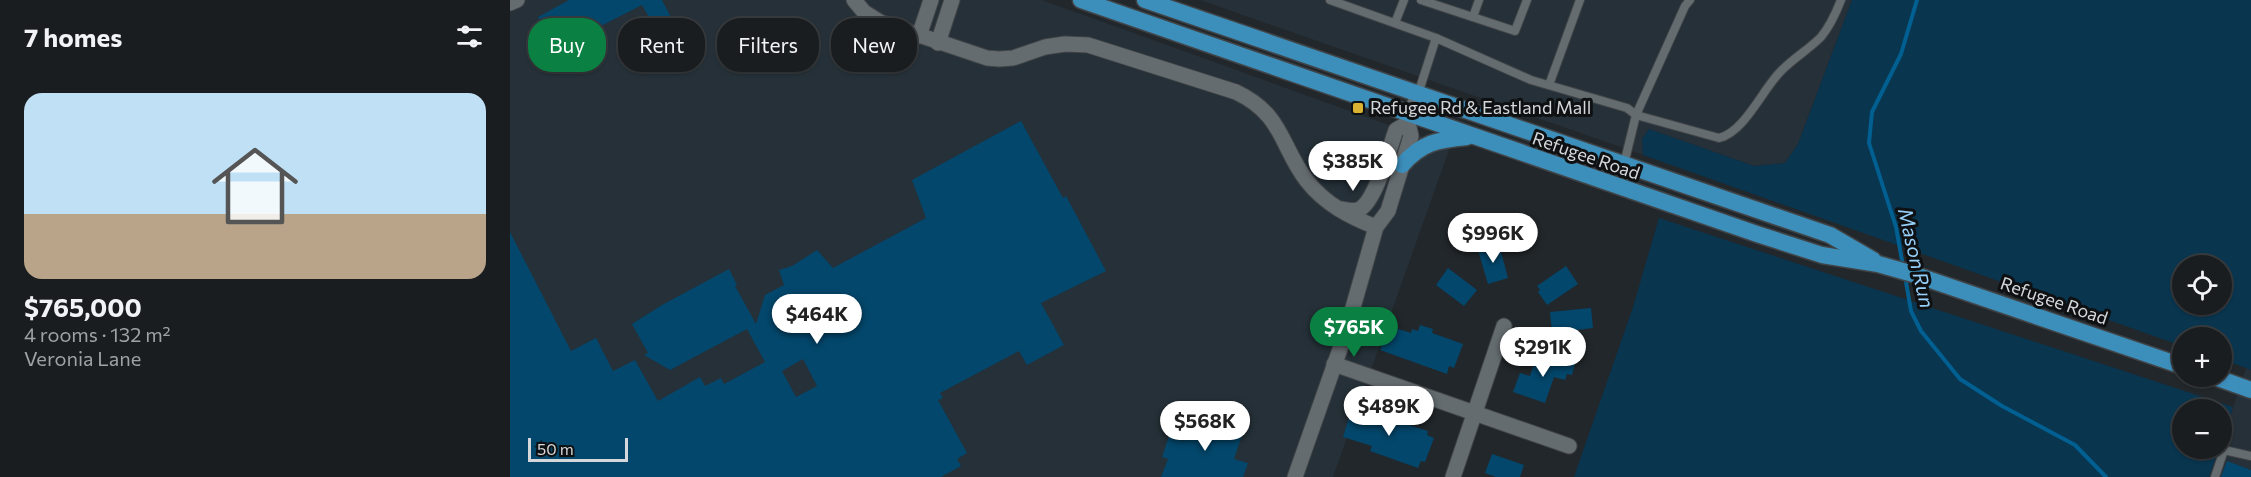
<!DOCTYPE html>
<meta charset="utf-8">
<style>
body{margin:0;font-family:Commissioner,sans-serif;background:#232629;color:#f1f3f6;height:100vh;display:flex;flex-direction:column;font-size:22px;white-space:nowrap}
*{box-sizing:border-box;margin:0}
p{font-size:20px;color:#9fa2a5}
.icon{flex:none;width:33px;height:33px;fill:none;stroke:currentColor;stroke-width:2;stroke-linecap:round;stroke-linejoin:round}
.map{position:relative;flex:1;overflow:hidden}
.drawer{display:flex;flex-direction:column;background:#1a1d20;width:510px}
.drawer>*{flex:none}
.hud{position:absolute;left:18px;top:18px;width:570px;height:54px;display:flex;gap:12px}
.tools{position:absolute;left:1662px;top:255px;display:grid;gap:12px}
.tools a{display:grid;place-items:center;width:60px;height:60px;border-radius:50%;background:#1a1d20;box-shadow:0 2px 4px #0004,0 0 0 2px #383b3e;font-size:30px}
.scale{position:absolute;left:18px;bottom:15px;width:100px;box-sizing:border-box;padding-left:6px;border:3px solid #d4d8da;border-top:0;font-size:16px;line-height:21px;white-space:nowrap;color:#d4d8da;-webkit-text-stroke:4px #0e1012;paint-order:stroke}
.price{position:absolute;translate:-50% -51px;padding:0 14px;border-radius:21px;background:#fff;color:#222;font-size:20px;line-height:39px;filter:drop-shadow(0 2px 3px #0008)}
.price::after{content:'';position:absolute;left:50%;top:36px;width:18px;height:14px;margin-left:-9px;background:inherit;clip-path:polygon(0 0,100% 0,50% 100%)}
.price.on{background:#0b8043;color:#fff}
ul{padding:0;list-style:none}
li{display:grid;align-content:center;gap:12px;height:318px;padding:0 24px}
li+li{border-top:2px solid #383b3e}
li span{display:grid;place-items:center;height:186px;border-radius:18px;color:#555}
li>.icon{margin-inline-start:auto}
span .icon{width:108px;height:108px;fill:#fffc;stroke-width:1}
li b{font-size:26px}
h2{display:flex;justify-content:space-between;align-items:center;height:72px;padding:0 24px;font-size:26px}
.pill{padding:0 21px;border-radius:24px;background:#1a1d20;box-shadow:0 2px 4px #0004,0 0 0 2px #383b3e;font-size:21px;line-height:54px}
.pill.on{background:#0b8043;color:#fff}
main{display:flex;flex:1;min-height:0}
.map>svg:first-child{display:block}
.built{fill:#253038}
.green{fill:#09354f;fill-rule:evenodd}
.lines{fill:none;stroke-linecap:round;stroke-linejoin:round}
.stream{stroke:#016091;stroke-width:4}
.building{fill:#03476c;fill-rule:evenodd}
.service-casing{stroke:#404447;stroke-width:10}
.minor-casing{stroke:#404447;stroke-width:17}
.primary-casing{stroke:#404447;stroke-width:19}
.service{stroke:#656c70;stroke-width:8}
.minor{stroke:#656c70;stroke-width:15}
.primary{stroke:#3c8ebb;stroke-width:16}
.poi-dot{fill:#dab333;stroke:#0e1012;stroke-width:2}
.labels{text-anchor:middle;stroke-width:6;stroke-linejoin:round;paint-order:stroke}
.poi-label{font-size:18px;fill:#d4d8da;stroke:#0e1012;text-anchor:start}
.street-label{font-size:18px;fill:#d4d8da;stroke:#0e1012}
.water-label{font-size:20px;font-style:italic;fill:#96cff9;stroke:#0e1012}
</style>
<main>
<section class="drawer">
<h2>7 homes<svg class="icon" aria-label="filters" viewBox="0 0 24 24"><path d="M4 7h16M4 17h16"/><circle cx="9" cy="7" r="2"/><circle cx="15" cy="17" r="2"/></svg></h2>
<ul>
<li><span style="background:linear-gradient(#bfe0f5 65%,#b9a48a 0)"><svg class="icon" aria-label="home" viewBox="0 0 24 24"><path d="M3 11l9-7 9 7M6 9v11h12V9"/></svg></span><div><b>$765,000</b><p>4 rooms · 132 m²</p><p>Veronia Lane</p></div></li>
</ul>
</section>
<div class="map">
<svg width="1741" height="477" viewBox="0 0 1741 477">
<rect width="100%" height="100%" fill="#22272b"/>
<g class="built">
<path d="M0 0H532L940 147 823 477H0Z"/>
<path d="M690 0H1342L1288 144 1275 163 1244 166 1139 129 1132 139 1133 155Z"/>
<path d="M1736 368 1741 370V477H1699L1709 449 1712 448V441Z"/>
</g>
<g class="green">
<path d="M1342 0H1741V370L1712 359V338H1672V346L1133 155 1132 139 1139 129 1244 166 1275 163 1288 144ZM1672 266H1712V304H1672Z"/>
<path d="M1149 218 1723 407 1712 441V410H1672V448L1709 449 1699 477H1064L1123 307Z"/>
</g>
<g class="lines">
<g class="stream">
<path d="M1393 266 1386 227 1359 143 1362 112 1391 54 1407 0"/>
<path d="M1395 276 1401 311 1411 331 1450 379 1492 406 1565 445 1596 477"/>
</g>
</g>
<g class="building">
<path d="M59 0H152L164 23 148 32 132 5 46 49 28 17Z"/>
<path d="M511 121 553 198 556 196 596 271 531 303 554 345 517 365 509 351 430 393 433 398 428 400 457 453 447 459 451 466 431 477H0V232L61 351 86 338 103 371 125 360 148 401 190 377 195 386 211 378 214 384 255 362 237 329 160 370 134 355 138 353 122 324 152 305 219 269 227 285 225 286 246 324 255 295 274 285 269 270 282 266 307 250 323 268 416 218 402 180ZM293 359 307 386 286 397 272 371Z"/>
<path d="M989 244 998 278 978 284 968 250Z"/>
<path d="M1056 266 1068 284 1037 305 1028 292 1030 290 1027 286Z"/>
<path d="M938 268 967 290 954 306 926 285Z"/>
<path d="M1081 308 1083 328 1042 333 1040 312Z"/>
<path d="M873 324 901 333 902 329 908 331 910 325 923 329 922 333 953 344 944 368 939 366 937 374 870 350 872 345 866 343Z"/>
<path d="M1033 354 1065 364 1062 375 1057 374 1055 380 1044 377 1035 403 1003 392 1010 373 1020 376 1026 358 1031 360Z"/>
<path d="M851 408 861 412V413L918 431 917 435 924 438 915 462 911 461 908 468 860 451 862 446 833 437 841 411 849 413Z"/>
<path d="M683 414 733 432 724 459 738 463 733 477H651L658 459 652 457 659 436 674 441Z"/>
<path d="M982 454 1014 465 1010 477H986L975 473Z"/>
<path d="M1717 461 1741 470V477H1711Z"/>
</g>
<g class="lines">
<g class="service-casing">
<g id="service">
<path d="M820 0 926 38 1021 80 1117 108 1126 115 1114 164"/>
<path d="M911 0 1005 31 1017 0"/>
<path d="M1180 0 1175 6 1126 115 1209 138C1235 132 1253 88 1272 70 1284 58 1299 49 1311 37 1320 26 1326 13 1331 0"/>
<path d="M963 17 969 0"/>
<path d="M885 23 894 0"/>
<path d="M1039 85 1070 0"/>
<path d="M908 94 926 38"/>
<path d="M1705 477 1714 450 1741 456"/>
</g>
</g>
<g class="minor-casing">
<g id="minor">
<path d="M344 0 354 12 370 22 477 58 489 59 503 58 535 47 555 44 578 45 726 92C774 115 770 146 797 181 815 204 840 217 866 227"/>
<path d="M0 3 7 0"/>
<path d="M409 36 421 0"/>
<path d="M428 43 442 0"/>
<path d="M831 209C837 210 844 212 850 209 866 200 879 149 886 130L898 123"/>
<path d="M824 364 1059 446"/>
<path d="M785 477 836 332 866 227 878 211 901 136 898 123 908 94"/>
<path d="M943 477 994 326"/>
</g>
</g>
<g class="primary-casing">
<g id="primary">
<path d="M571 0 1247 234 1312 255 1368 264 1403 274 1672 366"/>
<path d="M635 0 1320 235 1363 260"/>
<path d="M892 165C912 142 928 140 957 137"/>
<path d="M1702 376 1741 390"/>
</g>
</g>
<use href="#service" class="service"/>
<use href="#minor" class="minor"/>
<use href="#primary" class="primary"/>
</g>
<rect class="poi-dot" x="842" y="102" width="12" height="12" rx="3"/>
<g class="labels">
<g class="poi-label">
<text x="860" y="114">Refugee Rd &amp; Eastland Mall</text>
</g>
<g class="street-label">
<text transform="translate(1076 156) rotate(19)" y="6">Refugee Road</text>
<text transform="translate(1544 301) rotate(19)" y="6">Refugee Road</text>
</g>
<g class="water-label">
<text transform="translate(1406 258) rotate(77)" y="7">Mason Run</text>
</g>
</g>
</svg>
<div class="tools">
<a><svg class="icon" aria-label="locate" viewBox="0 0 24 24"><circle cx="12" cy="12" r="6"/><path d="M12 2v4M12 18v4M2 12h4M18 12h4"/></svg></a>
<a>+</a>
<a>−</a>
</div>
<div class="scale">50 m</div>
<b class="price" style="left:843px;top:192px">$385K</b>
<b class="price" style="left:983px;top:264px">$996K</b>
<b class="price" style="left:307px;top:345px">$464K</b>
<b class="price on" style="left:844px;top:358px">$765K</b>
<b class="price" style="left:1033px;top:378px">$291K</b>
<b class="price" style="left:879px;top:437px">$489K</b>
<b class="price" style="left:695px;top:452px">$568K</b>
<div class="hud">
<a class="pill on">Buy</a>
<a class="pill">Rent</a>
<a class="pill">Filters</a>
<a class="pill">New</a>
</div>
</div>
</main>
